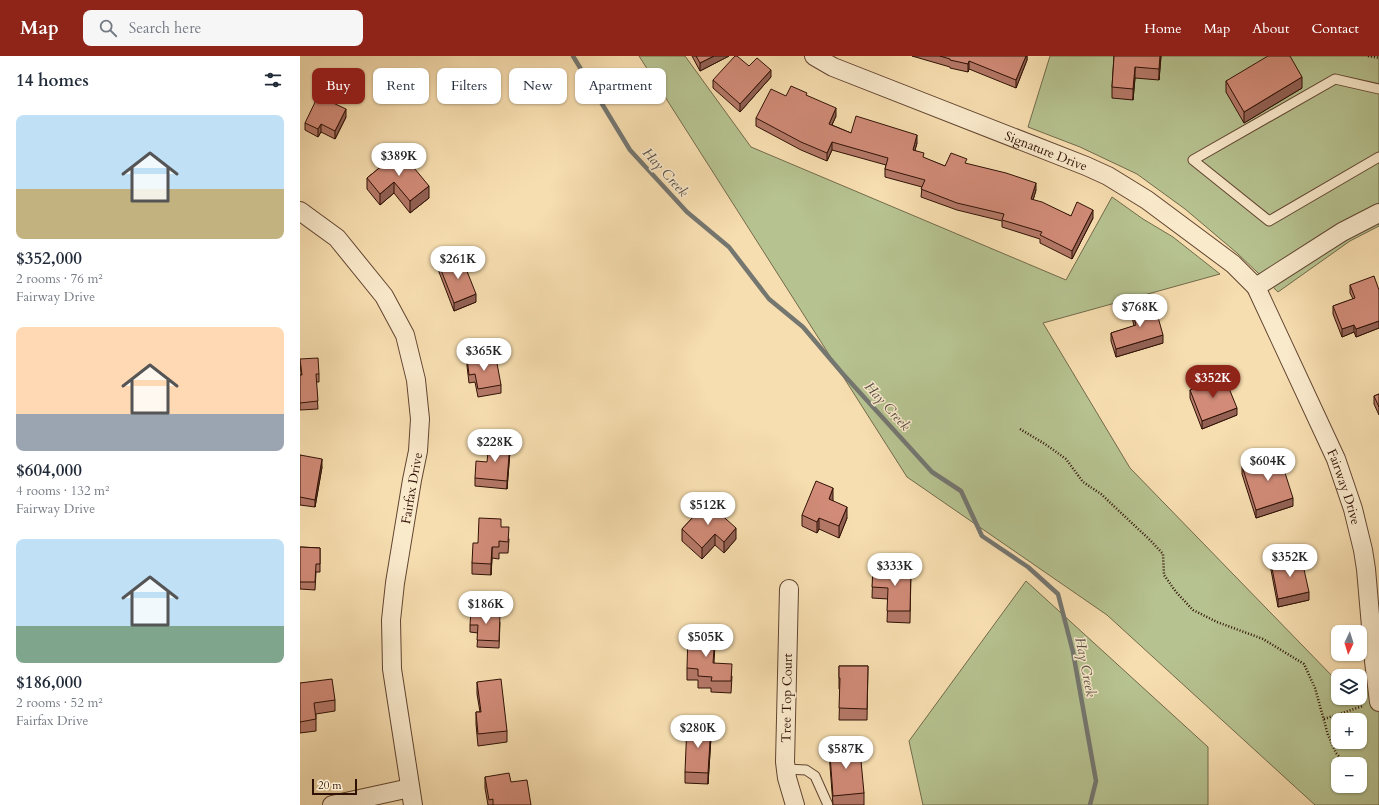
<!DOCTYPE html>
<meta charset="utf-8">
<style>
body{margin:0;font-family:Cardo,serif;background:#f6f6f7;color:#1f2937;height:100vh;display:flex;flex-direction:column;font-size:15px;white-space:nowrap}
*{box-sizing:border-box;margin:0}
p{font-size:13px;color:#747a83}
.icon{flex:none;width:22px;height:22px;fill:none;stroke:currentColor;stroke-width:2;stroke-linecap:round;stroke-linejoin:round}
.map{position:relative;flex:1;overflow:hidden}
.panel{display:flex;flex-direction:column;background:#fff;width:300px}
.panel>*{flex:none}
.hud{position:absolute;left:12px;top:12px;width:380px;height:36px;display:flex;gap:8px}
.needle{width:26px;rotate:184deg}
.buttons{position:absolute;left:1031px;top:569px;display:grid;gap:8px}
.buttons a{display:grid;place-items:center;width:36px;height:36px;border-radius:8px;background:#fff;box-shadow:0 1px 3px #0004;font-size:20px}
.scale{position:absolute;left:12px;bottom:10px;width:45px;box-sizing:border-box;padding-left:4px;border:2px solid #2f1105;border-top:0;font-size:11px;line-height:14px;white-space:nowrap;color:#2f1105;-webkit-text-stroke:3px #faeacc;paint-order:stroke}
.price{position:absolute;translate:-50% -34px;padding:0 9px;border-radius:14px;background:#fff;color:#222;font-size:13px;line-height:26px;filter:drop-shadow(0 1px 2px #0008)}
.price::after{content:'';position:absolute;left:50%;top:24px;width:12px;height:9px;margin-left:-6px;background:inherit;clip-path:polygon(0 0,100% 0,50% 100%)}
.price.selected{background:#8f2418;color:#fff}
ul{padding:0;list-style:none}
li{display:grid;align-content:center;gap:8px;height:212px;padding:0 16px}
li span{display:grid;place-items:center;height:124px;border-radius:8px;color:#555}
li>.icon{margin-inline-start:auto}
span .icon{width:72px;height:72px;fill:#fffc;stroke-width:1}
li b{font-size:17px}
h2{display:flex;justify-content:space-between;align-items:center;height:48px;padding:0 16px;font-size:17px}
.chip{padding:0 14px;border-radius:8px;background:#fff;box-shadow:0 1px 3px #0004;font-size:14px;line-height:36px}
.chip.selected{background:#8f2418;color:#fff}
header{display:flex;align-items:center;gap:24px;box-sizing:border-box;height:56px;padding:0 20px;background:#8f2418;color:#fff}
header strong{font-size:19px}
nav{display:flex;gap:22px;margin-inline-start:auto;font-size:14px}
.search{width:280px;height:36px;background:#f6f6f7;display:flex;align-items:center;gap:10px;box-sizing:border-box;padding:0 14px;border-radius:8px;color:#747a83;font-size:15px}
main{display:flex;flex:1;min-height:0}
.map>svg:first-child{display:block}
.green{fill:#b6c290;stroke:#726a4a;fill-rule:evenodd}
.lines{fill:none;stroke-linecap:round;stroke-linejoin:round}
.stream{stroke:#747670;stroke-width:4.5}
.service-casing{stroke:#614430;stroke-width:11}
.minor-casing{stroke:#614430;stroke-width:20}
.path{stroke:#2f1105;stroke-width:2.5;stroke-dasharray:1 2;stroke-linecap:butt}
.service{stroke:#faeacc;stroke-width:9}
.minor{stroke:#faeacc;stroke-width:18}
.wall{fill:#b47867;stroke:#2f1105}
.shaded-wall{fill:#926154;stroke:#2f1105}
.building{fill:#d18b78;stroke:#2f1105}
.labels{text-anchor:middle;stroke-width:3;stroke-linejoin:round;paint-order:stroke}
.street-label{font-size:13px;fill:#2f1105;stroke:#faeacc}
.water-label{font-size:14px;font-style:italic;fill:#574c43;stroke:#faeacc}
</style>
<header>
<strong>Map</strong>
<div class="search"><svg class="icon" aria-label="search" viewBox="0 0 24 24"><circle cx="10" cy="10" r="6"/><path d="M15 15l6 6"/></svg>Search here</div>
<nav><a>Home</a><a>Map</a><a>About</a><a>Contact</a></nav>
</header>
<main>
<section class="panel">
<h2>14 homes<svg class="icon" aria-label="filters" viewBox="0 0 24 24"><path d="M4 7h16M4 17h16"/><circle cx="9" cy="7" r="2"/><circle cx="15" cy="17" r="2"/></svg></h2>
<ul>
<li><span style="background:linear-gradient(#bfe0f5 60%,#c2b280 0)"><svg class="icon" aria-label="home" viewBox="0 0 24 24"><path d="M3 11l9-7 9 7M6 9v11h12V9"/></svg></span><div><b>$352,000</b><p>2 rooms · 76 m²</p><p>Fairway Drive</p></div></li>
<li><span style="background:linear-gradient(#ffd9b3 70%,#9aa5b1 0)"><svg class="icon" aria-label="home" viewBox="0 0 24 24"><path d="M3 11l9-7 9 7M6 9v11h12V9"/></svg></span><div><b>$604,000</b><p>4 rooms · 132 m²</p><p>Fairway Drive</p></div></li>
<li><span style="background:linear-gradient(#bfe0f5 70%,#7fa58c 0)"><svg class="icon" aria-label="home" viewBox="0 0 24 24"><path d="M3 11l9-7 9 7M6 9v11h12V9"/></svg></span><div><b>$186,000</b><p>2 rooms · 52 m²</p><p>Fairfax Drive</p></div></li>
</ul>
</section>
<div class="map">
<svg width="1079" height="749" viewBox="0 0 1079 749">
<rect width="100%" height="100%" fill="#f7deb0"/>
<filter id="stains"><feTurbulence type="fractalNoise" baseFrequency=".005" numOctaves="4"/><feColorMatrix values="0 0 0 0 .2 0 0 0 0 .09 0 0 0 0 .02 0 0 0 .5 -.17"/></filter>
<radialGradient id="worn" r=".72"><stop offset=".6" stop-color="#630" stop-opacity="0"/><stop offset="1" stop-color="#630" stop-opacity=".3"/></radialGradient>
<g class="green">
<path d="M339 0H385L451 91 766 224 812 141 843 163 873 181 920 218 743 267 830 412 1036 624 1038 623V642H1060V620L1079 617V749H1015L807 559 607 421ZM1038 664H1060V686H1038ZM1038 708H1060V730H1038Z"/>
<path d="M750 0H1079V170L1050 185 978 236 937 197 885 153 837 118 780 91 728 71Z"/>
<path d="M726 525 908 691V749H623L609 685Z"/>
</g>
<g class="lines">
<path class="stream" d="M273 0 330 94 387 156 429 191 469 243 503 271 543 318 632 416 661 435 682 480 728 511 758 538 773 596 796 725 790 749"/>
<g class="service-casing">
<g id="service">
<path d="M1079 33 1035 23 893 104 969 165 1079 101"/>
<path d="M486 713 506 714 515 720 528 749"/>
</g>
</g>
<g class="minor-casing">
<g id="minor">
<path id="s1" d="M514 0 533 11 786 110 808 120 847 144 933 208 956 231 1036 403 1053 453 1063 494 1066 513 1074 605 1079 646"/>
<path d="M0 155 37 182 84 240 105 279 116 324 120 363 118 395 112 424 95 527 91 564 92 613 113 749"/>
<path d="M956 231 1042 176 1079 157"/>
<path d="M489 533 485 706 487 722 495 749"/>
<path d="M32 749 110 732"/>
</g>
</g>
<g class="path">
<path d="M1068 0 1079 2"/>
<path d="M720 373 745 388 766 403 783 426 801 438 851 485 863 498 864 519 876 536 893 554 917 566 963 583 1004 608 1015 632 1028 679 1036 697 1046 708"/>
<path d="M1024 663 1063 650"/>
</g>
<use href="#service" class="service"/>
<use href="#minor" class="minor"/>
</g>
<g class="wall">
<path d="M392 0H429L400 15Z"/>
<path d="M612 0H727V4L716 32 669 13 668 16 650 12V11Z"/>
<path d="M814 0H861L859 24 835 22 833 44 812 42V31Z"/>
<path d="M449 10 471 21 440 56 413 32V24Z"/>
<path d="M926 25 1002 32 944 67 926 36Z"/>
<path d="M507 40 536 60 532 69 551 77 617 87 615 94 624 102 645 110 667 108 736 134 733 144 771 160 793 162 772 203 740 187V183L702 171V165L657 154 621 141 622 131 585 121V113L586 109 532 94 527 105 501 94 456 70V62Z"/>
<path d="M46 61 35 83 21 76 18 81 5 74V67Z"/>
<path d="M100 95 129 142 110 157 94 137 80 149 67 133V122Z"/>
<path d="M139 209 176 246 154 255 139 216Z"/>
<path d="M1050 229 1079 234V272L1056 281 1054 276 1042 281 1033 258V250L1053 243 1050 237Z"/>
<path d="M832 254 863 287 816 301 811 285V277L834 270 832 261Z"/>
<path d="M167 302 184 304 201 329V337L178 341 175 326 169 327 167 310Z"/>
<path d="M0 303 19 318V326H16L18 353 0 354V319H1Z"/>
<path d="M890 334 937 359 902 373 890 342Z"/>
<path d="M1079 338V359L1074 348V340Z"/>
<path d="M210 395 207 433 175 430V422L187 406Z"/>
<path d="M0 399 22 411 15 451 0 449Z"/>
<path d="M942 410 993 450 956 462 942 418Z"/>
<path d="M533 444V445L547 462 539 482 519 473 517 477 502 470V459Z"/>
<path d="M407 446 436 483 424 497 415 489 402 503 382 485V473Z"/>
<path d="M201 471 209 483 208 497H199V503L192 502 191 519 172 518V507L178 487Z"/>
<path d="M0 491 20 492V516H16L15 534 0 533Z"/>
<path d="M971 507 1009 544 978 551 971 514Z"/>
<path d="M573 512 611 513 610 567 587 566 588 543 572 542Z"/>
<path d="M188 557 200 566 199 592 177 591 178 577 170 576V569Z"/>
<path d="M415 589 414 607 432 620 431 637 411 636V632H398V624H387V612Z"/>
<path d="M539 610H568L567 664H539L540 634 539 633Z"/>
<path d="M177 626 207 675V686L178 690 176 668V656H180L177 638Z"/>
<path d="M0 627 35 644V655L16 658V675L0 677Z"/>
<path d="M411 681 408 728 385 727V716Z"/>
<path d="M529 685 544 695 564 737V749H533L529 697Z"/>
<path d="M185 721 211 726 231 749H188L185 732Z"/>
</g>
<g class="shaded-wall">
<path d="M414 0H429L400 15V7Z"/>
<path d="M726 0H727V4L716 32V24Z"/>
<path d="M860 0H861L859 24V13Z"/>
<path d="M669 5V13L668 16V8Z"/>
<path d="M835 11V22L833 44V33Z"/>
<path d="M471 14V21L440 56V48Z"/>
<path d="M1002 21V32L944 67V56Z"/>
<path d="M536 52V60L529 75V68Z"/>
<path d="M46 53V61L35 83V75Z"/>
<path d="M21 68V76L18 81V73Z"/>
<path d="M617 79V87L613 101V94Z"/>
<path d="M532 86V94L527 105V97Z"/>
<path d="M94 126V137L80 149V138Z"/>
<path d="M736 127V134L731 151V143Z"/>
<path d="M129 130V142L110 157V145Z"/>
<path d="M793 154V162L772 203V195Z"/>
<path d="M176 238V246L154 255V247Z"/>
<path d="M1079 265V272L1056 281V273Z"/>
<path d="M1054 269V276L1042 281V273Z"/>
<path d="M863 279V287L816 301V293Z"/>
<path d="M937 352V359L902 373V365Z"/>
<path d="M210 387V395L207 433V425Z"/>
<path d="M22 403V411L15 451V444Z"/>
<path d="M533 432V444L529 455V443Z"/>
<path d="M993 442V450L956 462V454Z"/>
<path d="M547 451V462L539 482V470Z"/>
<path d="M519 462V473L517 477V466Z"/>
<path d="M436 472V483L424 497V486Z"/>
<path d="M415 478V489L402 503V492Z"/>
<path d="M192 491V502L191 519V508Z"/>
<path d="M1009 536V544L978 551V543Z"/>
<path d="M411 670V681L408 728V717Z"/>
</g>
<g class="building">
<path d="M396 0H414L400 7Z"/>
<path d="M435 0H437L449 10 457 2 471 14 440 48 413 24Z"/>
<path d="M640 0H726L716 24 669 5 668 8 650 4V3Z"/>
<path d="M814 0H860L859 13 835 11 833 33 812 31Z"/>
<path d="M968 0H990L1002 21 944 56 926 25Z"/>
<path d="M491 30 507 37 506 39 536 52 529 68 551 77 556 60 617 79 613 94 624 97 623 101 645 110 651 97 667 103 665 107 706 117 736 127 731 143 742 146 771 160 777 146 793 154 772 195 740 179 742 176 702 164 704 158 657 147 621 133 625 124 585 113 588 102 532 86 527 97 501 86 456 62 471 33 486 40Z"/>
<path d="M18 40 46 53 35 75 21 68 18 73 5 67Z"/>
<path d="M100 95 129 130 110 145 94 126 80 138 67 122Z"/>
<path d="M161 200 176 238 154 247 139 209Z"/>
<path d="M1074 220 1079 234V265L1056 273 1054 269 1042 273 1033 250 1055 242 1050 229Z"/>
<path d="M854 247 863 279 816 293 811 277 836 269 832 254Z"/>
<path d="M184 299V304L196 302 201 329 178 333 175 318 169 319 167 302Z"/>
<path d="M18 302 19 318H16L18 345 0 347V319H2L0 303Z"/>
<path d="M924 320 937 352 902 365 890 334Z"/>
<path d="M1079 338V351L1074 340Z"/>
<path d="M189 385 210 387 207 425 175 422 176 405 187 406Z"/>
<path d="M979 398 993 442 956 454 942 410Z"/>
<path d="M0 399 22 403 15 444 0 441Z"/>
<path d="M516 425 533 432 529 443 547 451 539 470 519 462 517 466 502 459Z"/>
<path d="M407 446 436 472 424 486 415 478 402 492 382 473Z"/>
<path d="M179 462 201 463V471H209L208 486 199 485V491H192L191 508 172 507 173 487H178Z"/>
<path d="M0 491 20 492V508H16L15 526H0Z"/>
<path d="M1001 500 1009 536 978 543 971 507Z"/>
<path d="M573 512 611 513 610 555H587L588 532 572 531Z"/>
<path d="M171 553H188L187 557 200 558 199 585 177 584 178 569H170Z"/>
<path d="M388 577 415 578 413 607 432 608 431 625H411L412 621 398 620V613L387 612Z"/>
<path d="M539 610H568L567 653 539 652 540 622H539Z"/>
<path d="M32 623 35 644 14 647 16 663 0 666V627Z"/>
<path d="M201 623 207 675 178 678 176 656H181L177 626Z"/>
<path d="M387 668 411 670 408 717 385 716Z"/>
<path d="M543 684 544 695 560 694 564 737 533 740 529 685Z"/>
<path d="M209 717 211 726 227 724 231 749H193V743L189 744 185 721Z"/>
</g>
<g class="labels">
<g class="street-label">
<text dy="5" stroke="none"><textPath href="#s1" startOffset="251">Signature Drive</textPath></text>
<text dy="5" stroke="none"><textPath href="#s1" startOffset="722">Fairway Drive</textPath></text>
<text transform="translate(111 432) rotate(-80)" y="5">Fairfax Drive</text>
<text transform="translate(486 642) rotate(-89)" y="5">Tree Top Court</text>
</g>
<g class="water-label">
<text transform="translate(366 116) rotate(48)" y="5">Hay Creek</text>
<text transform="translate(588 350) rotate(48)" y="5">Hay Creek</text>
<text transform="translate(786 611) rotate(79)" y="5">Hay Creek</text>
</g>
</g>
<rect width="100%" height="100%" filter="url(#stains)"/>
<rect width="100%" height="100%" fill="url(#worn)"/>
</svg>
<div class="buttons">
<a><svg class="needle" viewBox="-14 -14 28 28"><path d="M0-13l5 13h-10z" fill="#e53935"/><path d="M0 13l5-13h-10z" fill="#747a83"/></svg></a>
<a><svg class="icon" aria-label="layers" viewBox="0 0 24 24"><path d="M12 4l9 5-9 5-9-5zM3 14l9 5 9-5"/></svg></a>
<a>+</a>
<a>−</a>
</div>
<div class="scale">20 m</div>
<b class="price" style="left:99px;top:121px">$389K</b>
<b class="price" style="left:158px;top:224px">$261K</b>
<b class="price" style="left:840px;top:272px">$768K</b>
<b class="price" style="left:184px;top:316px">$365K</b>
<b class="price selected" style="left:913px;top:343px">$352K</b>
<b class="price" style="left:195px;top:407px">$228K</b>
<b class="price" style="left:968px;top:426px">$604K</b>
<b class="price" style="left:408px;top:470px">$512K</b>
<b class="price" style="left:990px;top:522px">$352K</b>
<b class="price" style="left:595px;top:531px">$333K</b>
<b class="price" style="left:186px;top:569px">$186K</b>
<b class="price" style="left:406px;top:602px">$505K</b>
<b class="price" style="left:398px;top:693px">$280K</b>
<b class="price" style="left:546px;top:714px">$587K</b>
<div class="hud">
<a class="chip selected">Buy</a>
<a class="chip">Rent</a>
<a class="chip">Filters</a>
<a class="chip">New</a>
<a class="chip">Apartment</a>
</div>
</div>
</main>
